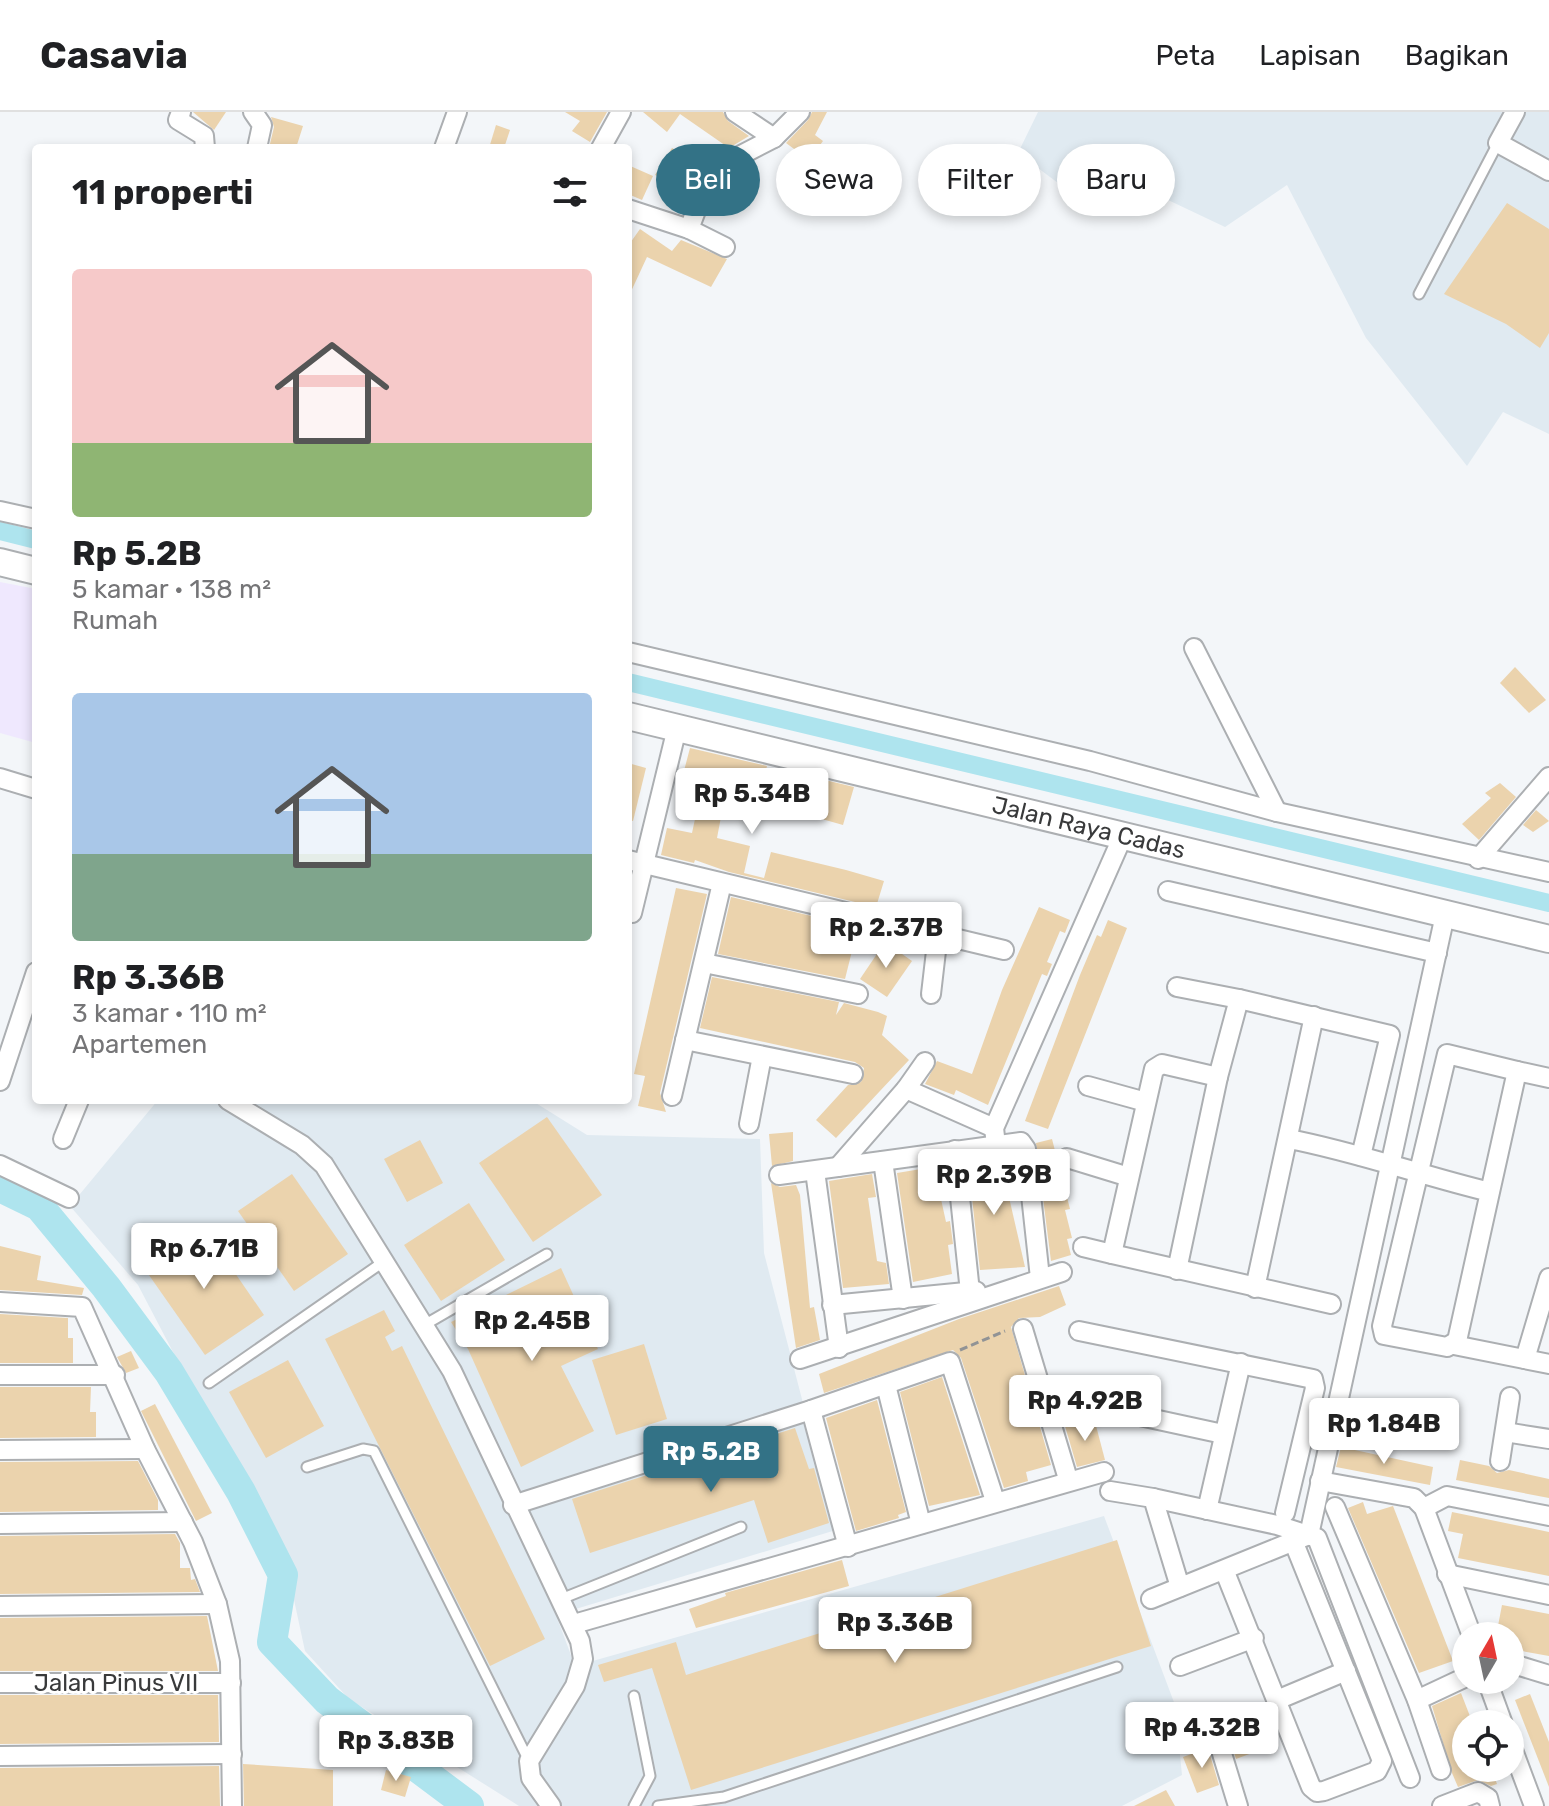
<!DOCTYPE html>
<html lang="id">
<meta charset="utf-8">
<style>
body{margin:0;font-family:Rubik,sans-serif;background:#f2f2f2;color:#202124;height:100vh;display:flex;flex-direction:column;font-size:30px;white-space:nowrap}
*{box-sizing:border-box;margin:0}
p{font-size:26px;color:#757577}
.icon{flex:none;width:44px;height:44px;fill:none;stroke:currentColor;stroke-width:2;stroke-linecap:round;stroke-linejoin:round}
.map{position:relative;flex:1;overflow:hidden}
.side{position:absolute;left:32px;top:32px;width:600px;height:960px;display:flex;flex-direction:column;background:#fff;border-radius:8px;box-shadow:0 4px 12px #0003}
.side>*{flex:none}
.hud{position:absolute;left:656px;top:32px;width:760px;height:72px;display:flex;gap:16px}
.needle{width:52px;rotate:9deg}
.controls{position:absolute;left:1452px;top:1510px;display:grid;gap:16px}
.controls a{display:grid;place-items:center;width:72px;height:72px;border-radius:50%;background:#fff;box-shadow:0 4px 12px #0003;font-size:40px}
.price{position:absolute;translate:-50% -68px;padding:0 18px;border-radius:8px;background:#fff;color:#222;font-size:26px;line-height:52px;filter:drop-shadow(0 2px 4px #0008)}
.price::after{content:'';position:absolute;left:50%;top:48px;width:24px;height:18px;margin-left:-12px;background:inherit;clip-path:polygon(0 0,100% 0,50% 100%)}
.price.selected{background:#337286;color:#fff}
ul{padding:0;list-style:none}
li{display:grid;align-content:center;gap:16px;height:424px;padding:0 40px}
li span{display:grid;place-items:center;height:248px;border-radius:8px;color:#555}
li>.icon{margin-inline-start:auto}
span .icon{width:144px;height:144px;fill:#fffc;stroke-width:1}
li b{font-size:34px}
h2{display:flex;justify-content:space-between;align-items:center;height:96px;padding:0 40px;font-size:34px}
.chip{padding:0 28px;border-radius:36px;background:#fff;box-shadow:0 4px 12px #0003;font-size:28px;line-height:72px}
.chip.selected{background:#337286;color:#fff}
header{display:flex;align-items:center;gap:48px;box-sizing:border-box;height:112px;padding:0 40px;background:#fff;border-bottom:2px solid #e0e0e0}
header strong{font-size:38px}
nav{display:flex;gap:44px;margin-inline-start:auto;font-size:28px}
.map>svg:first-child{display:block}
.commercial{fill:#efe8fe}
.built{fill:#e0eaf1}
.lines{fill:none;stroke-linecap:round;stroke-linejoin:round}
.canal{stroke:#aee4ee;stroke-width:18}
.river{stroke:#aee4ee;stroke-width:30}
.building{fill:#ebd3ad}
.lane-casing{stroke:#acafb2;stroke-width:13}
.street-casing{stroke:#acafb2;stroke-width:22}
.secondary-casing{stroke:#acafb2;stroke-width:30}
.path{stroke:#919395;stroke-width:3;stroke-dasharray:8 4;stroke-linecap:butt}
.lane{stroke:#fff;stroke-width:9}
.street{stroke:#fff;stroke-width:18}
.secondary{stroke:#fff;stroke-width:26}
.labels{text-anchor:middle;stroke-width:6;stroke-linejoin:round;paint-order:stroke}
.street-label{font-size:24px;fill:#393a3b;stroke:#fff}
</style>
<header>
<strong>Casavia</strong>
<nav><a>Peta</a><a>Lapisan</a><a>Bagikan</a></nav>
</header>
<div class="map">
<svg width="1549" height="1694" viewBox="0 0 1549 1694">
<rect width="100%" height="100%" fill="#f3f6f9"/>
<path class="commercial" d="M0 470 36 477V631L0 621Z"/>
<g class="built">
<path d="M1038 0H1549V322L1503 300 1467 354 1366 226 1287 73 1225 115 1128 69 1066 77 1018 41Z"/>
<path d="M158 988H531L587 1023 760 1027 764 1141 836 1418 556 1503 575 1554 1104 1404 1175 1593 1182 1663 1122 1694H519L349 1587 305 1539 288 1460 138 1173 70 1094Z"/>
</g>
<g class="lines">
<g class="canal">
<path d="M0 419 36 428"/>
<path d="M628 570 1549 791"/>
</g>
<path class="river" d="M0 1075 39 1094 106 1175 169 1260 241 1380 283 1463 272 1530 327 1588 469 1694"/>
</g>
<g class="building">
<path d="M193 0H226L214 18Z"/>
<path d="M565 0H607L590 30 572 19 580 9Z"/>
<path d="M643 0H723L728 9 749 24 729 36 680 2 667 20Z"/>
<path d="M812 0H827L815 23 823 29 809 48 786 31 808 8Z"/>
<path d="M271 5 303 14 296 36H269L274 15Z"/>
<path d="M496 13 510 18 504 36H489Z"/>
<path d="M672 36 703 54 689 78 655 63Z"/>
<path d="M628 53 653 64 642 88 628 82Z"/>
<path d="M740 57 757 66 738 94 716 80 729 63Z"/>
<path d="M1507 91 1549 117V221L1540 236 1506 212 1444 182Z"/>
<path d="M640 117 672 139 681 128 727 147 711 175 647 145 628 186V134Z"/>
<path d="M1515 555 1546 588 1529 601 1500 571Z"/>
<path d="M690 636 767 654 762 675 728 668 717 726 750 734 744 761 764 766 771 740 846 758 884 769 876 795 729 760 695 748 694 751 661 743 667 716 692 721 701 679 680 674Z"/>
<path d="M628 651 646 656 633 709 628 708Z"/>
<path d="M792 660 854 675 843 713 783 696Z"/>
<path d="M1500 671 1516 685 1479 728 1462 712 1491 686 1485 681Z"/>
<path d="M1536 698 1549 709 1533 720 1523 713Z"/>
<path d="M676 776 707 782 660 981 666 1000 638 994 645 964 634 962Z"/>
<path d="M731 785 858 815 845 867 718 842Z"/>
<path d="M1039 795 1070 808 1065 821 1060 819 1047 850 1052 852 1047 864 1042 862 988 993 956 978 954 983 925 972 937 949 972 962 1002 878Z"/>
<path d="M1108 808 1127 816 1048 1017 1025 1009 1080 863 1097 823 1101 825Z"/>
<path d="M885 830 912 849 887 885 860 867Z"/>
<path d="M712 865 839 890 836 903 844 891 878 900 887 904 882 923 909 948 836 1026 816 1008 848 973 861 970 864 956 855 950 700 916Z"/>
<path d="M547 1005 602 1083 533 1130 479 1051Z"/>
<path d="M793 1020V1049L772 1054 769 1022Z"/>
<path d="M1052 1027 1070 1097 1065 1098 1072 1126 1067 1127 1071 1143 1051 1149 1036 1031Z"/>
<path d="M420 1028 443 1071 407 1090 384 1047Z"/>
<path d="M1000 1046 1025 1155 980 1158 968 1050Z"/>
<path d="M939 1054 943 1077 939 1078 946 1110 950 1109 953 1132 948 1133 952 1162 913 1170 897 1061Z"/>
<path d="M292 1062 348 1142 294 1179 238 1099Z"/>
<path d="M872 1062 876 1085 868 1086 877 1149 886 1151 889 1172 843 1176 829 1069Z"/>
<path d="M771 1071 780 1075 796 1073 800 1083 810 1196 814 1195 820 1228 796 1236Z"/>
<path d="M469 1091 505 1148 441 1189 404 1133Z"/>
<path d="M204 1116 264 1203 205 1243 144 1156Z"/>
<path d="M0 1134 41 1144 37 1168 84 1176 82 1183 0 1178Z"/>
<path d="M561 1156 598 1237 561 1254 594 1319 521 1355 468 1237 451 1210Z"/>
<path d="M1059 1174 1066 1193 1040 1205 1019 1206 1011 1215 1051 1353 1026 1360 1028 1369 1004 1376 961 1246 953 1238 824 1281 819 1262 959 1207Z"/>
<path d="M384 1198 395 1219 385 1225 392 1239 402 1234 545 1527 490 1554 325 1227Z"/>
<path d="M0 1202 68 1206V1226H73V1251H0Z"/>
<path d="M644 1232 667 1307 616 1323 592 1248Z"/>
<path d="M131 1239 139 1256 126 1261 117 1245Z"/>
<path d="M288 1248 324 1314 266 1346 229 1280Z"/>
<path d="M942 1265 980 1383 929 1394 900 1280Z"/>
<path d="M0 1275H91L90 1300H96V1325L0 1326Z"/>
<path d="M877 1288 906 1400 898 1403 899 1406 856 1419 826 1306Z"/>
<path d="M155 1292 212 1401 196 1409 141 1299Z"/>
<path d="M1094 1306 1105 1348 1077 1355 1065 1314Z"/>
<path d="M795 1316 809 1357 814 1356 829 1411 768 1431 754 1388 590 1441 572 1387Z"/>
<path d="M1341 1335 1433 1355 1430 1373 1336 1355Z"/>
<path d="M1460 1348 1489 1354 1497 1361 1509 1358 1549 1367V1386L1456 1368Z"/>
<path d="M138 1349 158 1388V1398L0 1400V1350Z"/>
<path d="M1363 1390 1367 1402 1393 1394 1453 1549 1419 1561 1348 1396Z"/>
<path d="M1452 1400 1549 1420V1464L1458 1446 1463 1422 1448 1419Z"/>
<path d="M175 1422 180 1431V1456H190L191 1468 195 1467 200 1480 0 1482V1424Z"/>
<path d="M1117 1428 1151 1534 691 1678 652 1556 604 1570 598 1553 676 1530 686 1563Z"/>
<path d="M842 1448 849 1474 696 1516 689 1497 726 1484 725 1481Z"/>
<path d="M1502 1493 1549 1502V1544L1510 1537V1524H1496Z"/>
<path d="M207 1504 218 1559H0V1506Z"/>
<path d="M1461 1581 1473 1612H1466V1656H1491L1497 1672 1491 1674 1478 1668 1458 1675 1452 1661 1432 1594Z"/>
<path d="M1530 1582 1549 1630V1675L1515 1588Z"/>
<path d="M0 1583H218L219 1630 0 1632Z"/>
<path d="M1233 1600 1252 1641 1236 1647 1223 1606Z"/>
<path d="M1208 1636 1219 1673 1197 1681 1183 1645Z"/>
<path d="M243 1652 333 1658V1694H244Z"/>
<path d="M219 1654 220 1694H0V1656Z"/>
<path d="M386 1658 411 1665 405 1685 381 1678Z"/>
<path d="M1166 1678 1175 1694H1134Z"/>
</g>
<g class="lines">
<g class="lane-casing">
<g id="lane">
<path d="M1419 182 1498 31"/>
<path d="M426 1212 547 1142"/>
<path d="M209 1271 386 1148"/>
<path d="M307 1355 363 1337 374 1339 529 1649"/>
<path d="M561 1487 741 1415"/>
<path d="M634 1584 650 1664 634 1694"/>
<path d="M658 1694 724 1685 1117 1555"/>
</g>
</g>
<g class="street-casing">
<g id="street">
<path d="M181 0 178 8 204 24 205 36"/>
<path d="M253 0 262 13 257 36"/>
<path d="M735 0 774 26"/>
<path d="M1515 0 1498 31 1549 59"/>
<path d="M444 36 457 0"/>
<path d="M601 36 621 0"/>
<path d="M628 97 689 117 725 135"/>
<path d="M689 117 705 75 716 56 774 26 800 0"/>
<path d="M0 399 36 407"/>
<path d="M1194 536 1277 700"/>
<path d="M628 540 1090 649 1277 700 1549 760"/>
<path d="M0 666 36 677"/>
<path d="M1478 747 1549 665"/>
<path d="M628 748 1004 838"/>
<path d="M1168 779 1437 841"/>
<path d="M632 801 677 616"/>
<path d="M704 851 858 882"/>
<path d="M1177 875 1239 887"/>
<path d="M931 882 938 822"/>
<path d="M685 928 853 962"/>
<path d="M1517 959 1549 966"/>
<path d="M1218 965 1162 952 1154 957 1112 1142 1331 1192"/>
<path d="M0 969 36 860"/>
<path d="M1088 974 1146 990"/>
<path d="M906 977 925 950"/>
<path d="M672 984 722 771"/>
<path d="M228 988 302 1033 324 1053 452 1259 580 1529 583 1547 575 1574 529 1649 531 1666 551 1694"/>
<path d="M749 1012 762 944"/>
<path d="M63 1027 79 988"/>
<path d="M1289 1027C1357 1040 1423 1064 1490 1080L1517 959 1447 942 1382 1214 1384 1223 1447 1235 1457 1229 1490 1080"/>
<path d="M996 1033 994 1016 1122 726"/>
<path d="M955 1038 970 1180"/>
<path d="M1067 1046 1129 1065"/>
<path d="M883 1049 903 1187"/>
<path d="M0 1053 69 1086"/>
<path d="M838 1055 906 977 994 1016"/>
<path d="M815 1059 839 1236"/>
<path d="M779 1063 1021 1030 1026 1037 1040 1166"/>
<path d="M1083 1135 1112 1142"/>
<path d="M1177 1158 1218 965 1239 887 1390 923 1361 1044"/>
<path d="M1255 1176 1314 904"/>
<path d="M0 1190 82 1195 145 1337 193 1430 217 1492 230 1549 232 1694"/>
<path d="M832 1193 976 1179"/>
<path d="M1023 1217 1068 1367"/>
<path d="M1079 1219 1313 1267 1315 1276 1285 1401"/>
<path d="M1454 1233 1549 1252"/>
<path d="M800 1247 1062 1160"/>
<path d="M1525 1247 1549 1166"/>
<path d="M0 1263H115"/>
<path d="M886 1273 921 1412"/>
<path d="M811 1298 848 1435"/>
<path d="M1126 1301 1223 1322"/>
<path d="M1505 1320 1549 1327"/>
<path d="M0 1338 145 1337"/>
<path d="M1500 1349 1510 1285"/>
<path d="M1320 1369 1414 1386 1424 1396 1447 1384 1549 1404"/>
<path d="M1110 1379 1153 1386 1180 1475"/>
<path d="M1153 1386 1277 1413 1317 1426 1410 1666"/>
<path d="M513 1393 811 1298 950 1250 995 1389"/>
<path d="M1335 1395 1417 1588 1441 1658"/>
<path d="M1424 1396 1472 1524"/>
<path d="M1207 1398 1241 1251"/>
<path d="M0 1412 183 1410"/>
<path d="M1225 1460 1311 1675 1317 1680 1324 1679 1377 1659 1382 1649 1294 1431"/>
<path d="M1447 1462 1549 1483"/>
<path d="M1151 1487 1309 1423 1445 803"/>
<path d="M0 1494 217 1492"/>
<path d="M574 1512 1104 1360"/>
<path d="M1510 1551 1549 1563"/>
<path d="M1180 1554 1254 1526"/>
<path d="M1487 1568 1503 1612"/>
<path d="M0 1571H231"/>
<path d="M1277 1588 1346 1559"/>
<path d="M1417 1588 1466 1565"/>
<path d="M1213 1612 1238 1694"/>
<path d="M1510 1630 1534 1694"/>
<path d="M0 1644 232 1642"/>
<path d="M1442 1694 1478 1680 1488 1686 1490 1694"/>
</g>
</g>
<g class="secondary-casing">
<g id="secondary">
<path d="M0 450 36 459"/>
<path id="s1" d="M628 604 1549 827"/>
</g>
</g>
<path class="path" d="M960 1238 1005 1219"/>
<use href="#lane" class="lane"/>
<use href="#street" class="street"/>
<use href="#secondary" class="secondary"/>
</g>
<g class="labels">
<g class="street-label">
<text dy="8" stroke="none"><textPath href="#s1" startOffset="474">Jalan Raya Cadas</textPath></text>
<text x="116" y="1579">Jalan Pinus VII</text>
</g>
</g>
</svg>
<div class="controls">
<a><svg class="needle" viewBox="-14 -14 28 28"><path d="M0-13l5 13h-10z" fill="#e53935"/><path d="M0 13l5-13h-10z" fill="#757577"/></svg></a>
<a><svg class="icon" aria-label="locate" viewBox="0 0 24 24"><circle cx="12" cy="12" r="6"/><path d="M12 2v4M12 18v4M2 12h4M18 12h4"/></svg></a>
</div>
<b class="price" style="left:752px;top:724px">Rp 5.34B</b>
<b class="price" style="left:886px;top:858px">Rp 2.37B</b>
<b class="price" style="left:994px;top:1105px">Rp 2.39B</b>
<b class="price" style="left:204px;top:1179px">Rp 6.71B</b>
<b class="price" style="left:532px;top:1251px">Rp 2.45B</b>
<b class="price" style="left:1085px;top:1331px">Rp 4.92B</b>
<b class="price" style="left:1384px;top:1354px">Rp 1.84B</b>
<b class="price selected" style="left:711px;top:1382px">Rp 5.2B</b>
<b class="price" style="left:895px;top:1553px">Rp 3.36B</b>
<b class="price" style="left:1202px;top:1658px">Rp 4.32B</b>
<b class="price" style="left:396px;top:1671px">Rp 3.83B</b>
<div class="hud">
<a class="chip selected">Beli</a>
<a class="chip">Sewa</a>
<a class="chip">Filter</a>
<a class="chip">Baru</a>
</div>
<section class="side">
<h2>11 properti<svg class="icon" aria-label="filters" viewBox="0 0 24 24"><path d="M4 7h16M4 17h16"/><circle cx="9" cy="7" r="2"/><circle cx="15" cy="17" r="2"/></svg></h2>
<ul>
<li><span style="background:linear-gradient(#f6c9c9 70%,#8fb573 0)"><svg class="icon" aria-label="home" viewBox="0 0 24 24"><path d="M3 11l9-7 9 7M6 9v11h12V9"/></svg></span><div><b>Rp 5.2B</b><p>5 kamar · 138 m²</p><p>Rumah</p></div></li>
<li><span style="background:linear-gradient(#a9c7e8 65%,#7fa58c 0)"><svg class="icon" aria-label="home" viewBox="0 0 24 24"><path d="M3 11l9-7 9 7M6 9v11h12V9"/></svg></span><div><b>Rp 3.36B</b><p>3 kamar · 110 m²</p><p>Apartemen</p></div></li>
</ul>
</section>
</div>
